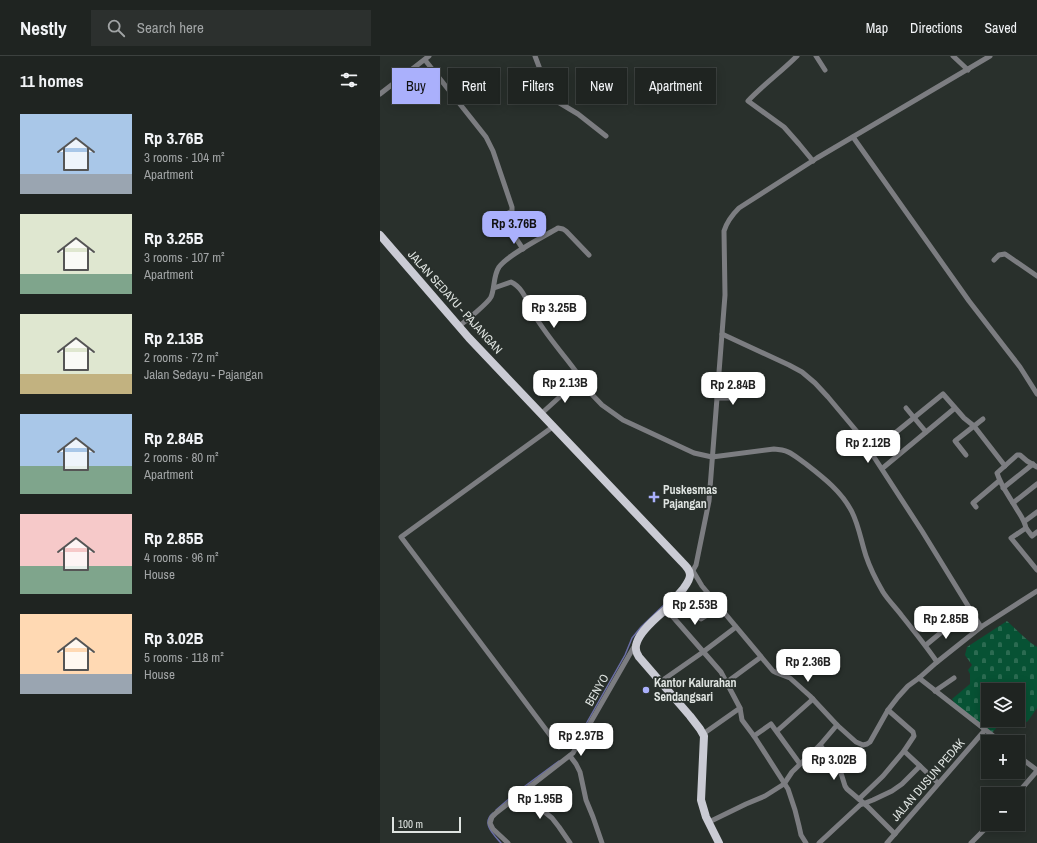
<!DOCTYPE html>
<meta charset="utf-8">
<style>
body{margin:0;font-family:"Archivo Narrow",sans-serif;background:#2c302e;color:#f1f3f6;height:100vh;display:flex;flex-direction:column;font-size:15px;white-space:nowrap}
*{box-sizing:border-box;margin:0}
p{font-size:13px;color:#a1a4a5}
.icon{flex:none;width:22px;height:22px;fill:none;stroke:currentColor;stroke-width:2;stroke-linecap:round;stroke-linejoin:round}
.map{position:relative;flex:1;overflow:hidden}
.sheet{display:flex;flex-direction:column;background:#1f2421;width:380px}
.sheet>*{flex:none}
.banner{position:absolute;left:12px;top:12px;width:380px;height:36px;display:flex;gap:8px}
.buttons{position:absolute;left:601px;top:627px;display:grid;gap:8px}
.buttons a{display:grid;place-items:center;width:44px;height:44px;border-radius:0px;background:#1f2421;box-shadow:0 2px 10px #0003,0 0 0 1px #3c413f;font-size:20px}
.scale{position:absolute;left:12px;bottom:10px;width:69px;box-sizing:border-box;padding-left:4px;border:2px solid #dfe4e1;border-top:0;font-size:11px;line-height:14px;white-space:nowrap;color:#dfe4e1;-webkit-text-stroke:3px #29302c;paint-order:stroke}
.price{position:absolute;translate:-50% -34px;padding:0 9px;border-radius:8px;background:#fff;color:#222;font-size:13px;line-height:26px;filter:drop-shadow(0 1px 2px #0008)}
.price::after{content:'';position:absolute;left:50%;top:24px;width:12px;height:9px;margin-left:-6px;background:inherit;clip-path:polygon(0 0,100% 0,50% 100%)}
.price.active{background:#aab0fc;color:#111}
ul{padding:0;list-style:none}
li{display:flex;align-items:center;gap:12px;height:100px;padding:0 20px}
li span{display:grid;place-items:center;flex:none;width:112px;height:80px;border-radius:0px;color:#555}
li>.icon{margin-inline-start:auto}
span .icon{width:48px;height:48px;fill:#fffc;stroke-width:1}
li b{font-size:17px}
h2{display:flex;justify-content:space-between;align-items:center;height:48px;padding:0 20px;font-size:17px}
.pill{padding:0 14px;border-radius:0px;background:#1f2421;box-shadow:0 2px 10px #0003,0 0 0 1px #3c413f;font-size:14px;line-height:36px}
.pill.active{background:#aab0fc;color:#111}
header{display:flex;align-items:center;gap:24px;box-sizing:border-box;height:56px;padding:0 20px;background:#1f2421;border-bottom:1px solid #3c413f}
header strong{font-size:19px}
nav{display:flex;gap:22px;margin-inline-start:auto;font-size:14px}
.search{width:280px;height:36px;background:#2c302e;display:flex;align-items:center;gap:10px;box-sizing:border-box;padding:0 14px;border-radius:0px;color:#a1a4a5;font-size:15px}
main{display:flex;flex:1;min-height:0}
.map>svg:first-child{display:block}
.cemetery{fill:url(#cemetery-stones)}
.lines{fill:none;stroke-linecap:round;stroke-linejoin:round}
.stream{stroke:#6a6ea6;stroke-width:1.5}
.street{stroke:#7c7d81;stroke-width:5}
.primary{stroke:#cacbd4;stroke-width:8}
.poi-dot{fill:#aab0fc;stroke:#29302c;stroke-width:1.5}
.labels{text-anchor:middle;stroke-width:3.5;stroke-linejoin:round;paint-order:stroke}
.street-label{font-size:12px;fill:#dfe4e1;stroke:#29302c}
.poi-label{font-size:12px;font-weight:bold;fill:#dfe4e1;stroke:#29302c;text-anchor:start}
</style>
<header>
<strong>Nestly</strong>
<div class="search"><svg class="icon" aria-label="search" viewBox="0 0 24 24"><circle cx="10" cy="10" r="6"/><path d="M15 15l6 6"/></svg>Search here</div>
<nav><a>Map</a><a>Directions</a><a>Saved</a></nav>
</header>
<main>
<section class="sheet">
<h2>11 homes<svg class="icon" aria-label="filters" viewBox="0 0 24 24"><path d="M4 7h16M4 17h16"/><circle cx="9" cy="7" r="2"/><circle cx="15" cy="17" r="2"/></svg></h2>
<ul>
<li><span style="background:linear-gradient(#a9c7e8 75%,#9aa5b1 0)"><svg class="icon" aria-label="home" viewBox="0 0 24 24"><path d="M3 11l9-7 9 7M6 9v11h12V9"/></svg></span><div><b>Rp 3.76B</b><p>3 rooms · 104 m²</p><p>Apartment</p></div></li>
<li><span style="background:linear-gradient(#dfe7d0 75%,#7fa58c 0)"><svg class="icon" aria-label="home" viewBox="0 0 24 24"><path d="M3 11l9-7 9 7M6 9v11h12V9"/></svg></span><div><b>Rp 3.25B</b><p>3 rooms · 107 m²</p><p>Apartment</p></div></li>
<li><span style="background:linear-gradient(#dfe7d0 75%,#c2b280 0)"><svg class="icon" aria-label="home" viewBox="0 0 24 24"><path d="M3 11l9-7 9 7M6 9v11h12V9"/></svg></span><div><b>Rp 2.13B</b><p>2 rooms · 72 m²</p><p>Jalan Sedayu - Pajangan</p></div></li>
<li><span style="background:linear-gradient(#a9c7e8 65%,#7fa58c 0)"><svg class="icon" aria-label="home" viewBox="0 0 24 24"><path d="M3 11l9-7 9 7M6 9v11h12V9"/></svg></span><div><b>Rp 2.84B</b><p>2 rooms · 80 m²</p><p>Apartment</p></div></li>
<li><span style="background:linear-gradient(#f6c9c9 65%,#7fa58c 0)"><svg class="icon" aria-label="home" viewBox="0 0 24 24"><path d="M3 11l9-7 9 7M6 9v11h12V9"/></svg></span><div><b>Rp 2.85B</b><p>4 rooms · 96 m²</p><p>House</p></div></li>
<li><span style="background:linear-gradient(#ffd9b3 75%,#9aa5b1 0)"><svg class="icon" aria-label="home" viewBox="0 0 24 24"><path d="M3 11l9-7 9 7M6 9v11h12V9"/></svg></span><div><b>Rp 3.02B</b><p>5 rooms · 118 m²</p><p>House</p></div></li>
</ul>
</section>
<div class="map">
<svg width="657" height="787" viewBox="0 0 657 787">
<defs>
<pattern id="cemetery-stones" width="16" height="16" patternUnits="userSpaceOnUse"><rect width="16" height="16" fill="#075234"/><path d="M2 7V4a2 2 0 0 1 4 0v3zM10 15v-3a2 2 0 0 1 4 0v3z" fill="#2b6b51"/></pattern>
</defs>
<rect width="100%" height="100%" fill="#29302c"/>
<path class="cemetery" d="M627 565C637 574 646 584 657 591V652L648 665 643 668 638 667 633 664H638V634H608V664H623L612 677 576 649 572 643 590 628V618L588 614 592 609 585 599 587 591Z"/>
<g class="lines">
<g class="stream">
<path d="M197 684 245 599 252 582 261 571 288 545"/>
<path d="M116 754 137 736 179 705"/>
<path d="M113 757C101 767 113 778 121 787"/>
</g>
<g class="street">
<path d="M155 0 167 32 173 41 178 46 198 58 226 80"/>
<path d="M417 0C401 16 383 29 368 45L404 71 419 88 433 105"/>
<path d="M436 0 445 14"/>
<path d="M573 0 588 14"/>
<path d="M45 4 106 81 113 95 132 151V155L125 159V166L143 193"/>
<path d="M0 38 49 0"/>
<path d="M473 81 589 245 640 311 657 338"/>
<path d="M614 204 619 199 625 198 657 220"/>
<path d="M114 232 131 226C142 231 146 243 151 253 164 278 184 298 200 321V323L199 325 184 337 162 357"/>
<path d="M79 270C86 265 108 247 111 241 115 232 113 220 119 211 129 198 163 181 178 172L183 173 186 175 209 199"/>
<path d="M342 278 409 309 422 316 435 327 448 341 479 378 542 475 601 571"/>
<path d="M199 325 222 349 243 364 314 397 332 401 394 393C410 394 413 399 426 408 444 422 462 436 472 456 479 470 481 485 486 500 490 512 496 524 503 536 508 544 516 552 522 560 534 575 546 590 557 606L539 622 528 630 518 641 508 654 490 686 487 688 483 689 476 686 457 669 430 640 410 622 397 617 393 615 322 530 313 515"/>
<path d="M337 342H349L362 335"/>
<path d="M526 352 546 376"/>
<path d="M174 370 21 481 179 691"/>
<path d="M493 395 563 338 584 362 594 370 625 410"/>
<path d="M586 399 575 385 603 363"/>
<path d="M504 411 575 352"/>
<path d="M623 432 653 408"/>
<path d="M633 447 657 428"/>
<path d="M596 451 593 447 619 425"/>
<path d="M645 465 657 456"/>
<path d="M646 472C644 463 640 459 636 452 629 440 621 430 617 417L637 399H640L647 405 657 411"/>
<path d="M657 476 652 480 646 472 631 482 657 514"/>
<path d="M312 516 316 509 329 445 345 239 344 175C347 165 352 159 359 152L437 102 610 0"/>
<path d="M295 543 313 558 321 563 340 551"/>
<path d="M286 553 341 616 360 652 323 678"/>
<path d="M546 589 575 565"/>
<path d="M557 606 601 571 657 535"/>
<path d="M539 622 621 686"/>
<path d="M280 626 323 596 356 571"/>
<path d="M347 626 381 601"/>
<path d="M555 635 574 622"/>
<path d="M360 652 362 664 374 680 408 733 415 754 419 770 421 779 426 787"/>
<path d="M508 654 533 676 534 680 524 695 540 710"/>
<path d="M397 675 433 643"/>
<path d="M374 680 391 668 420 708"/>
<path d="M440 689 461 717 465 730 467 733 487 750 515 778"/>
<path d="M190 700 196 708 200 716 206 744 213 761 222 787"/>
<path d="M638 700 657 714"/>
<path d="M150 730 155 744 161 753 172 762 179 771 190 787"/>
<path d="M637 738 657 715"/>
<path d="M479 743 503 720 524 695"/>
<path d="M329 766 366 748 385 740 404 728 412 716 440 689 457 669"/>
<path d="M128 787 113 773 110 767 112 761 116 757 193 697 255 589"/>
<path d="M439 787 480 749 493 744 512 735 522 728 540 710 558 727"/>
<path d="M507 787 605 674"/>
<path d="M591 787 610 768"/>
</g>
<path class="primary" d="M0 179 89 282 302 506C306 510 310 514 310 519 310 524 306 529 303 533 297 540 291 547 285 554 276 562 261 574 257 586 255 591 256 597 259 601L310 660 320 673 324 680 321 744 326 761 339 787"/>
</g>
<g class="poi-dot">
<path d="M272 435h4v4h4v4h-4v4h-4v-4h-4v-4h4z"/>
<circle cx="266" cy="634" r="4"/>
</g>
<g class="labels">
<g class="street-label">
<text transform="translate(75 246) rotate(48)" y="4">JALAN SEDAYU - PAJANGAN</text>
<text transform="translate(217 634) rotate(-60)" y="4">BENYO</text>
<text transform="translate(548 724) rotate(-49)" y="4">JALAN DUSUN PEDAK</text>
</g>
<g class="poi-label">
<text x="283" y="438">Puskesmas<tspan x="283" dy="14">Pajangan</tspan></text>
<text x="274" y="631">Kantor Kalurahan<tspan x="274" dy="14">Sendangsari</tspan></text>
</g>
</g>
</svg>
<div class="buttons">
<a><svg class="icon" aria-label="layers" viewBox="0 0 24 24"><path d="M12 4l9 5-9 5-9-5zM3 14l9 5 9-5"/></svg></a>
<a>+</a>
<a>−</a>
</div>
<div class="scale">100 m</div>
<b class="price active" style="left:134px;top:189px">Rp 3.76B</b>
<b class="price" style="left:174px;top:273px">Rp 3.25B</b>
<b class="price" style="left:185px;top:348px">Rp 2.13B</b>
<b class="price" style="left:353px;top:350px">Rp 2.84B</b>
<b class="price" style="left:488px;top:408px">Rp 2.12B</b>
<b class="price" style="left:315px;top:570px">Rp 2.53B</b>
<b class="price" style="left:566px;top:584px">Rp 2.85B</b>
<b class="price" style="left:428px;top:627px">Rp 2.36B</b>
<b class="price" style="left:201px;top:701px">Rp 2.97B</b>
<b class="price" style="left:454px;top:725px">Rp 3.02B</b>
<b class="price" style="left:160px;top:764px">Rp 1.95B</b>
<div class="banner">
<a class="pill active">Buy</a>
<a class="pill">Rent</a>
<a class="pill">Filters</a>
<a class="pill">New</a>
<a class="pill">Apartment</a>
</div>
</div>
</main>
